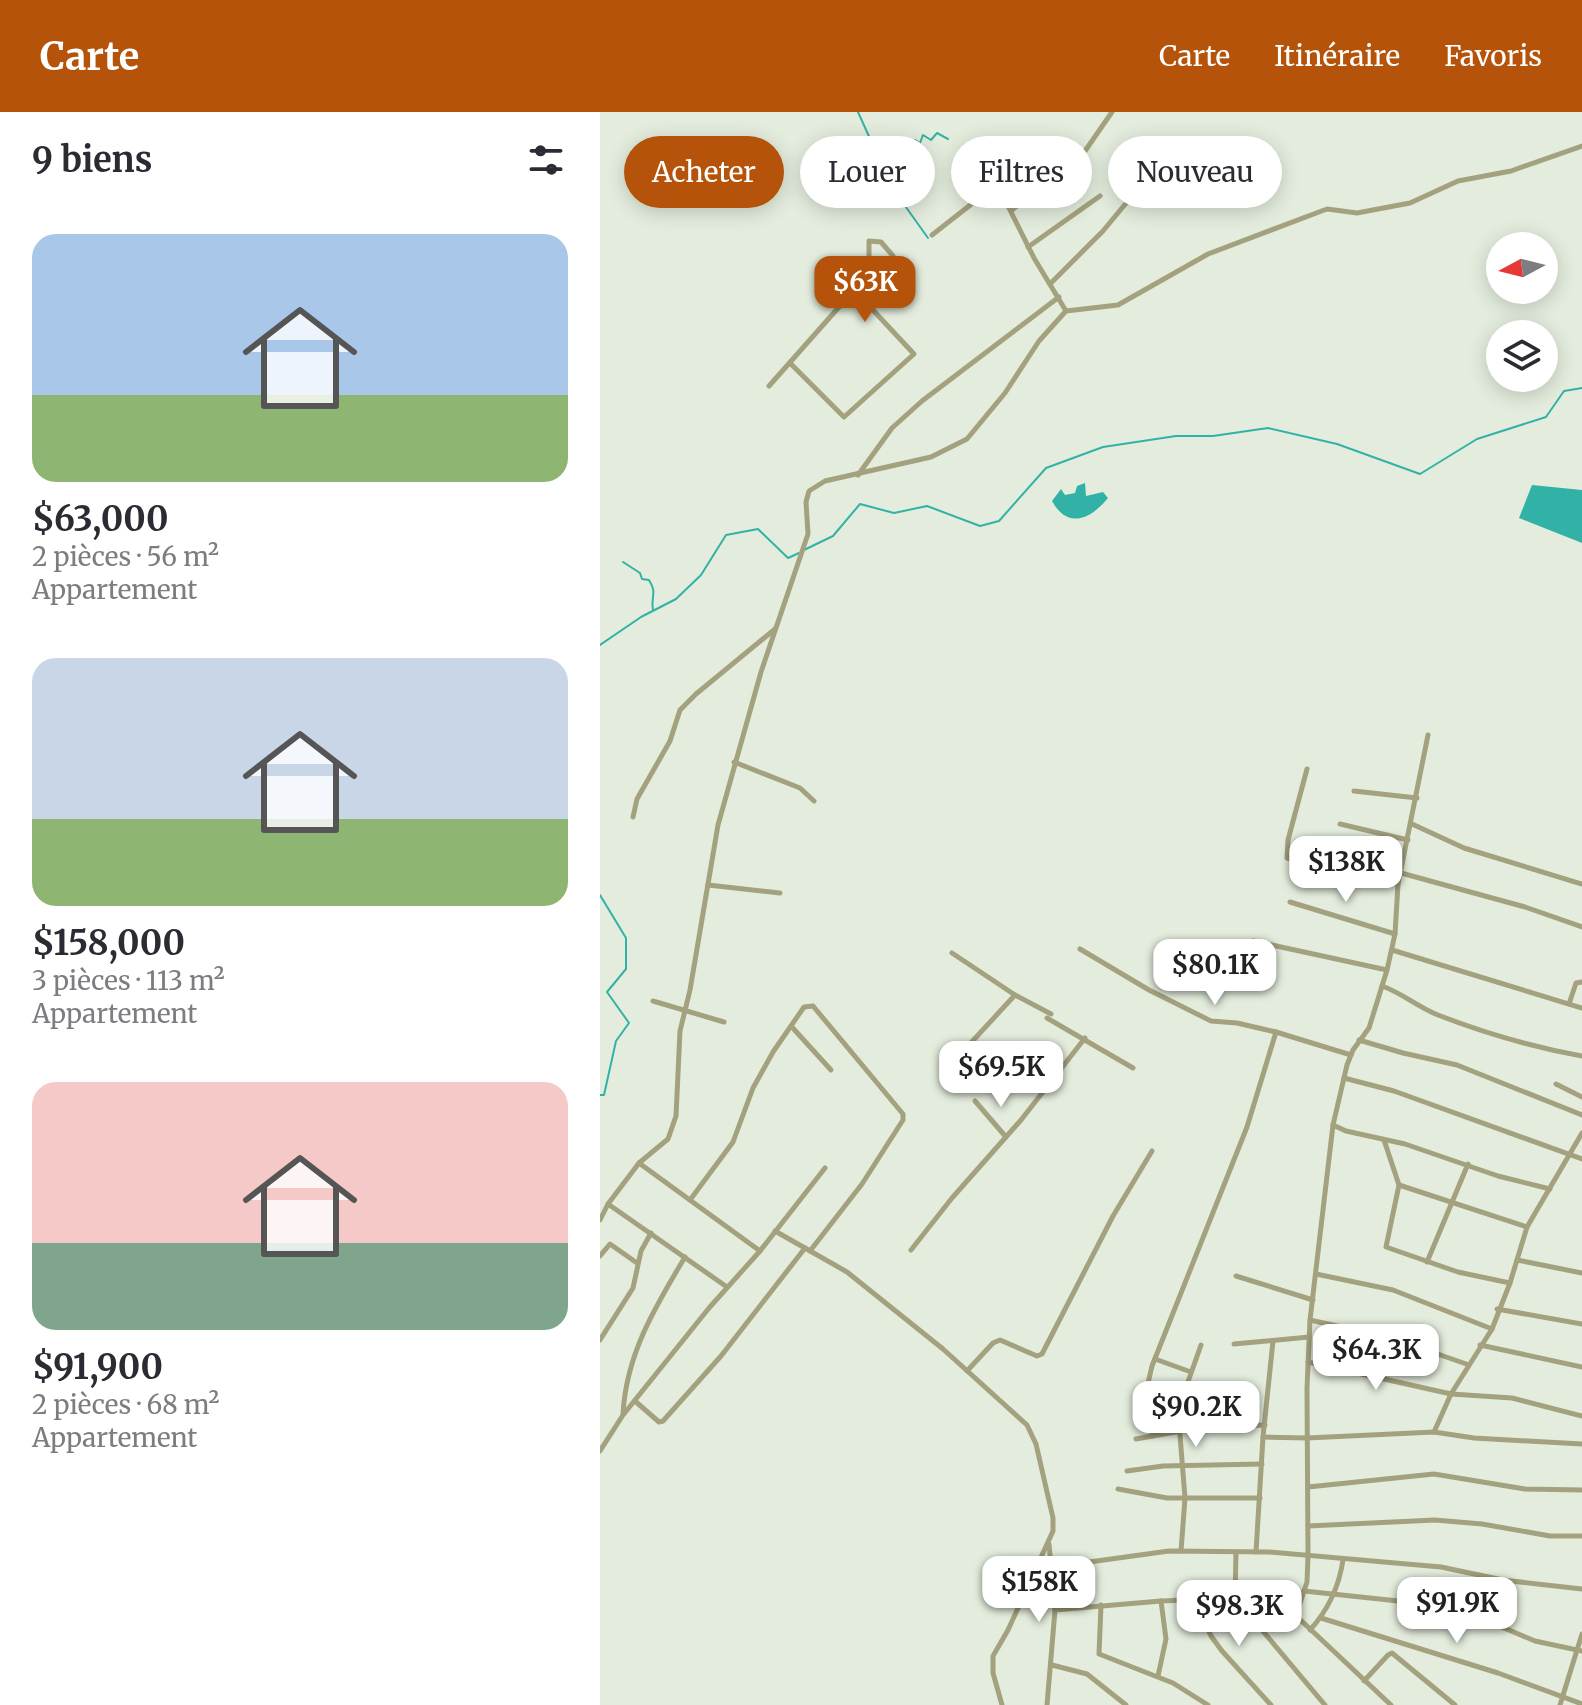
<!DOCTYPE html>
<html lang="fr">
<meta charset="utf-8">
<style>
body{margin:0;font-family:Merriweather,serif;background:#f2f2f3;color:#2b2b33;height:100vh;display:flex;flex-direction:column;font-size:30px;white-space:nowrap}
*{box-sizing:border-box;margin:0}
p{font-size:26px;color:#7c7c81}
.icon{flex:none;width:44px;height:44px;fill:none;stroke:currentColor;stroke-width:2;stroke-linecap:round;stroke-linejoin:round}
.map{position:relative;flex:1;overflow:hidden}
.details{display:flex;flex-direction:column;background:#fff;width:600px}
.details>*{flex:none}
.top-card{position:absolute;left:24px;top:24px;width:760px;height:72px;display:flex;gap:16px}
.needle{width:52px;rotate:263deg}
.fabs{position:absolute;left:886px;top:120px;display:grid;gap:16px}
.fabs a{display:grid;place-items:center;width:72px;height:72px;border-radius:50%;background:#fff;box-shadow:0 4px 20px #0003;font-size:40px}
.price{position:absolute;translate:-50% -68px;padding:0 18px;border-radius:16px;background:#fff;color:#222;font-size:26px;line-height:52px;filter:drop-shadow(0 2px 4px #0008)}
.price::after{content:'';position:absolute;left:50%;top:48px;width:24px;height:18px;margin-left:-12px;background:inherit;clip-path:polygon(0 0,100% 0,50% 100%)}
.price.selected{background:#b45309;color:#fff}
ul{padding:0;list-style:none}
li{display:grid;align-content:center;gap:16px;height:424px;padding:0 32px}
li span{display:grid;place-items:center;height:248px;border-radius:24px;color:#555}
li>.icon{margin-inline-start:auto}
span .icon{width:144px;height:144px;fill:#fffc;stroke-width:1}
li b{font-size:34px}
h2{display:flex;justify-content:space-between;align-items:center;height:96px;padding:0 32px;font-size:34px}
.pill{padding:0 28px;border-radius:36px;background:#fff;box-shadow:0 4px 20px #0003;font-size:28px;line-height:72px}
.pill.selected{background:#b45309;color:#fff}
header{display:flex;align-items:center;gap:48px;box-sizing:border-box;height:112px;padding:0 40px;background:#b45309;color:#fff}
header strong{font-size:38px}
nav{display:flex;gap:44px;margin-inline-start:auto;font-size:28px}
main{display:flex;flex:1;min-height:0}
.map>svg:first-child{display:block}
.water{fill:#32b2a7}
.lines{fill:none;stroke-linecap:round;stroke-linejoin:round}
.stream{stroke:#32b2a7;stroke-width:2}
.street{stroke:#a4a27e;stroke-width:5}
</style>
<header>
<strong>Carte</strong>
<nav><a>Carte</a><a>Itinéraire</a><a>Favoris</a></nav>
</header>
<main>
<section class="details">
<h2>9 biens<svg class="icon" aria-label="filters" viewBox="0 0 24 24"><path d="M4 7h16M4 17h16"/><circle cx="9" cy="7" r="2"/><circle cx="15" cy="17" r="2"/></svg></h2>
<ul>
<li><span style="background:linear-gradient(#a9c7e8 65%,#8fb573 0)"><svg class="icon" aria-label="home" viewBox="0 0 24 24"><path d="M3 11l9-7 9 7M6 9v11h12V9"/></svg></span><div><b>$63,000</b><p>2 pièces · 56 m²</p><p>Appartement</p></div></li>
<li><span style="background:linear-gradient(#c9d6e8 65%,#8fb573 0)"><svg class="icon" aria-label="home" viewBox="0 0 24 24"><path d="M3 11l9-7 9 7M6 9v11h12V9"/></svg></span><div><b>$158,000</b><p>3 pièces · 113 m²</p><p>Appartement</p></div></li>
<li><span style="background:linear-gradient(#f6c9c9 65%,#7fa58c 0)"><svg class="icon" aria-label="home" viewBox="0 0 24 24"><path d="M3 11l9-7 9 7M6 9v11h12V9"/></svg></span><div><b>$91,900</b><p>2 pièces · 68 m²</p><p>Appartement</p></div></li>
</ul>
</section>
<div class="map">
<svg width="982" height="1593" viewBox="0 0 982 1593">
<rect width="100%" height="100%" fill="#e4eddd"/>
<g class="water">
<path d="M485 371 486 384 503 380 508 386C491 407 468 418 452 389L461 377 465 383 475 381 477 374Z"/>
<path d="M932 373 982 378V431L919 406Z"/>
</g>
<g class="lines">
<g class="stream">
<path d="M258 0 272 31 277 27"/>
<path d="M328 126 283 63 275 39 280 28 287 25 293 27 298 46 309 40 315 28 320 31 323 23 331 28 337 21 348 27"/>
<path d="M204 438 233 424 260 392 294 401 327 394 380 414 399 409 446 356 503 335 576 324H613L668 316 737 332 820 362 877 327 946 305 964 279 982 276"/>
<path d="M23 450 40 461 42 467 49 468C58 482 50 485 53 498"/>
<path d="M0 533 41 505 76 487 101 463 126 423 158 417 188 446 199 441"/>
<path d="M0 783 26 826V857L7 880 29 911 16 929 4 983H0"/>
</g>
<g class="street">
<path d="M412 98 485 39 512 0"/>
<path d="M332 123 392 76H399L434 146 466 199"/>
<path d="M428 135 500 84"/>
<path d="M450 172 503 119 527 90"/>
<path d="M190 251 244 305 314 242 257 181"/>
<path d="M169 274 239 195 272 168 293 144 281 130 269 129V146"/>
<path d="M258 363 292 316 322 289 459 185"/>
<path d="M134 650 200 676 214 689"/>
<path d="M707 657 688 728 687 746 798 772"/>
<path d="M754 679 817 686"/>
<path d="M33 705 37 687 70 629 80 598 96 582 175 517"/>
<path d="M740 712 808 728"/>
<path d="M812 712 864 736 982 772"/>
<path d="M801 761 925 795 982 815"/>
<path d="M108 773 180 781"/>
<path d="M690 790 795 822"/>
<path d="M653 829 787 858"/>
<path d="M480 837 549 878 611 909 637 911 676 920 751 943"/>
<path d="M792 838 982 896"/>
<path d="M352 841 415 883 451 902"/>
<path d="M782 874C802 881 818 895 838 903 884 921 933 935 982 944"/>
<path d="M53 889 124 910"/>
<path d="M969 892 976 871 982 870"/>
<path d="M447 906 533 956"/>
<path d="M191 914 231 958"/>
<path d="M759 928 803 941 857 953 982 1003"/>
<path d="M356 947 415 883"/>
<path d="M744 966 794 979 982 1047"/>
<path d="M956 972 982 985"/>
<path d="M375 989 406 1025"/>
<path d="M733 1013 746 1019 805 1032 898 1064 950 1077"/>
<path d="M784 1028 799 1073 786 1135 858 1160 910 1171"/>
<path d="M39 1051 160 1139"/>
<path d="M799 1073 927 1115"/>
<path d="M90 1088 133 1030 153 976 173 940 204 895 213 894 303 1002V1008L262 1072 210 1139"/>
<path d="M8 1092 127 1175"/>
<path d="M0 1108 8 1092 39 1051 68 1027 76 1004 80 919 90 878 118 713 161 560 208 422 206 390 209 379 225 369 331 345 367 327 405 281 439 229 466 199 518 193 608 142 719 100 727 97 757 101 810 91 858 69 911 59 982 34"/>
<path d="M175 1119 247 1160 343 1237 427 1313 436 1332 453 1406V1419L408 1518 393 1544V1561L402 1593"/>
<path d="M311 1138 352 1086 421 1008 485 926"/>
<path d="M0 1144 10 1132 37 1151"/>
<path d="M917 1148 982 1161"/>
<path d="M827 1150 868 1052"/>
<path d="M716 1162 793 1178 892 1217"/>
<path d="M636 1164 713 1188"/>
<path d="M897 1197 982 1212"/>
<path d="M710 1208 795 1227 869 1253"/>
<path d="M0 1228 33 1176 41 1139 51 1121"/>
<path d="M634 1232 709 1225"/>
<path d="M880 1233 982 1255"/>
<path d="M555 1247 591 1260"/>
<path d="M708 1250 851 1282 912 1286 982 1304"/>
<path d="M367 1259 393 1231 400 1228 437 1244 442 1242 513 1104 552 1039"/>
<path d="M35 1289 59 1310 63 1309 121 1244 205 1136"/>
<path d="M23 1302C26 1243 55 1195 85 1145"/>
<path d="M834 1320 851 1282 892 1217 910 1171 927 1115 982 1021"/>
<path d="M553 1324 545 1284 552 1254 647 1015 676 920"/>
<path d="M663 1325 707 1326 834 1320 874 1326 982 1332"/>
<path d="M536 1327 603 1315 665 1313"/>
<path d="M0 1339 23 1303 109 1196 160 1139 225 1056"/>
<path d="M527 1359 563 1354 662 1352"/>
<path d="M708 1375 834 1362 925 1377 982 1378"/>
<path d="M518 1377 567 1386H660"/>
<path d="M708 1414 835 1408 882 1412 950 1424H982"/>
<path d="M581 1439 585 1386 578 1298 601 1233"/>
<path d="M636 1440 635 1486 725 1593"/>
<path d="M656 1440 663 1325 673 1229"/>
<path d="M453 1455 569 1439 669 1440 841 1455 903 1468 982 1477"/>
<path d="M704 1479 836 1493 883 1507 935 1529 982 1539"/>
<path d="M594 1488 611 1524 622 1539 671 1593"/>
<path d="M501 1493 499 1542 573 1571 608 1593"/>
<path d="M455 1498 561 1489 675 1484 791 1593"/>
<path d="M696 1503 707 1470 708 1444 707 1276 710 1208 733 1013 747 953 753 938 769 916 787 858 795 822 798 772 828 623"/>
<path d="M721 1506 898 1561 982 1592"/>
<path d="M710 1518C729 1497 739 1475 743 1448"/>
<path d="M452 1553 487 1562 526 1593"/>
<path d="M558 1564 566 1527 561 1489"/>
<path d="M764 1569 788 1543 792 1541 855 1593"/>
<path d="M447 1593 455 1498 449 1432"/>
<path d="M960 1593 982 1522"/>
</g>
</g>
</svg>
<div class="fabs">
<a><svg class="needle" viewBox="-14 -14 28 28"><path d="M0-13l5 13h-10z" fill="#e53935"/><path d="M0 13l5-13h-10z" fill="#7c7c81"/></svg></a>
<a><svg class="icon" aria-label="layers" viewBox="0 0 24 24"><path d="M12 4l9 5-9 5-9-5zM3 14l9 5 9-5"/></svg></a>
</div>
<b class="price selected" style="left:265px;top:212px">$63K</b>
<b class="price" style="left:746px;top:792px">$138K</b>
<b class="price" style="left:615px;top:895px">$80.1K</b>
<b class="price" style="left:401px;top:997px">$69.5K</b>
<b class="price" style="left:776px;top:1280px">$64.3K</b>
<b class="price" style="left:596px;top:1337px">$90.2K</b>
<b class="price" style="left:439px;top:1512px">$158K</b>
<b class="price" style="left:857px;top:1533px">$91.9K</b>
<b class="price" style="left:639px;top:1536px">$98.3K</b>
<div class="top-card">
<a class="pill selected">Acheter</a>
<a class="pill">Louer</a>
<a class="pill">Filtres</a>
<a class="pill">Nouveau</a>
</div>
</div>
</main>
